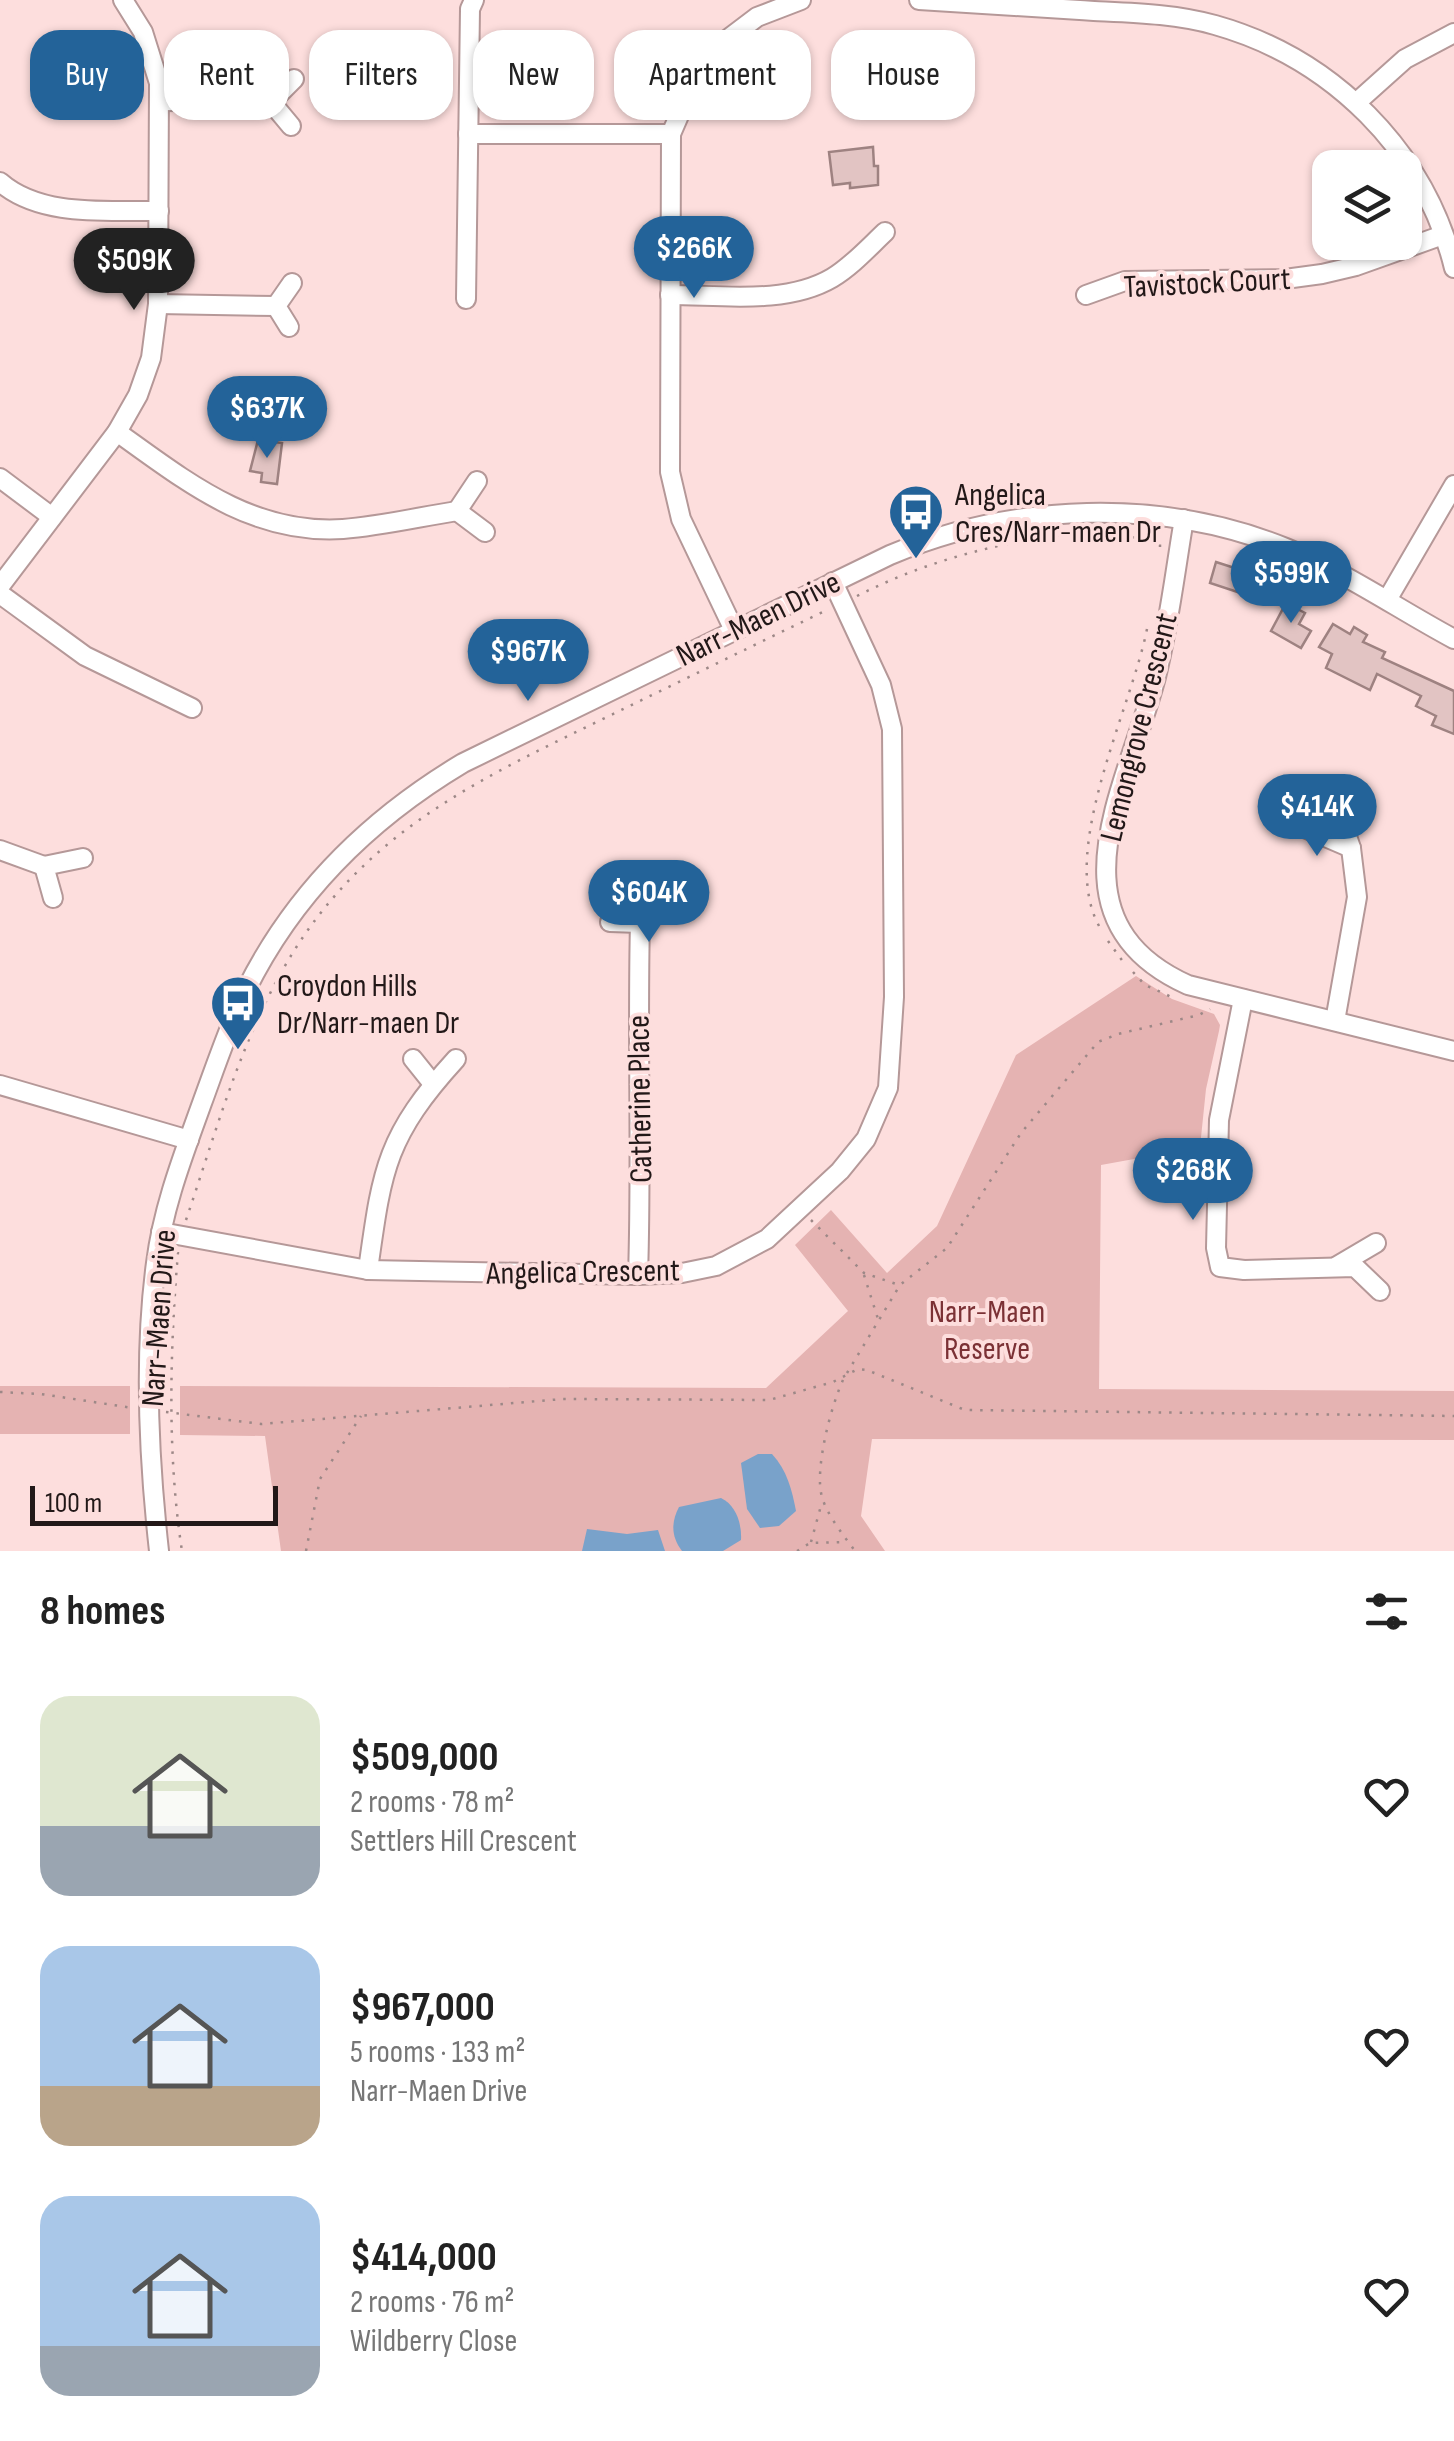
<!DOCTYPE html>
<meta charset="utf-8">
<style>
body{margin:0;font-family:"Sofia Sans Condensed",sans-serif;background:#f2f2f2;color:#222;height:100vh;display:flex;flex-direction:column;font-size:38px;white-space:nowrap}
*{box-sizing:border-box;margin:0}
p{font-size:32px;color:#767676}
.icon{flex:none;width:55px;height:55px;fill:none;stroke:currentColor;stroke-width:2;stroke-linecap:round;stroke-linejoin:round}
.map{position:relative;height:1551px;overflow:hidden}
.details{display:flex;flex-direction:column;background:#fff;flex:1}
.details>*{flex:none}
.banner{position:absolute;left:30px;top:30px;width:1395px;height:90px;display:flex;gap:20px}
.controls{position:absolute;left:1312px;top:150px;display:grid;gap:20px}
.controls a{display:grid;place-items:center;width:110px;height:110px;border-radius:20px;background:#fff;box-shadow:0 2px 8px #0004;font-size:50px}
.scale{position:absolute;left:30px;bottom:25px;width:248px;box-sizing:border-box;padding-left:10px;border:5px solid #221818;border-top:0;font-size:28px;line-height:35px;white-space:nowrap;color:#221818;-webkit-text-stroke:8px #fddedd;paint-order:stroke}
.price{position:absolute;translate:-50% -85px;padding:0 22px;border-radius:35px;background:#236399;color:#fff;font-size:32px;line-height:65px;filter:drop-shadow(0 2px 5px #0008)}
.price::after{content:'';position:absolute;left:50%;top:60px;width:30px;height:22px;margin-left:-15px;background:inherit;clip-path:polygon(0 0,100% 0,50% 100%)}
.price.active{background:#222;color:#fff}
ul{padding:0;list-style:none}
li{display:flex;align-items:center;gap:30px;height:250px;padding:0 40px}
li span{display:grid;place-items:center;flex:none;width:280px;height:200px;border-radius:30px;color:#555}
li>.icon{margin-inline-start:auto}
span .icon{width:120px;height:120px;fill:#fffc;stroke-width:1}
li b{font-size:42px}
h2{display:flex;justify-content:space-between;align-items:center;height:120px;padding:0 40px;font-size:42px}
.tag{padding:0 35px;border-radius:30px;background:#fff;box-shadow:0 2px 8px #0004;font-size:35px;line-height:90px}
.tag.active{background:#236399;color:#fff}
.map>svg:first-child{display:block}
.green{fill:#e5b3b2}
.water{fill:#79a2ca}
.building{fill:#e2c4c3;stroke:#9e8281;stroke-width:2.5}
.lines{fill:none;stroke-linecap:round;stroke-linejoin:round}
.minor-casing{stroke:#b59898;stroke-width:22}
.path{stroke:#9d8887;stroke-width:2.5;stroke-dasharray:2.5 8;stroke-linecap:butt}
.minor{stroke:#fff;stroke-width:18}
.labels{text-anchor:middle;stroke-width:8;stroke-linejoin:round;paint-order:stroke}
.street-label{font-size:32px;fill:#221818;stroke:#fddedd}
.poi-label{font-size:32px;fill:#221818;stroke:#fddedd;text-anchor:start}
.park-label{font-size:32px;fill:#7b3135;stroke:#fddedd}
</style>
<div class="map">
<svg width="1454" height="1551" viewBox="0 0 1454 1551">
<rect width="100%" height="100%" fill="#fddedd"/>
<g class="green">
<path d="M1136 976 1172 999 1214 1014 1220 1025 1219 1031 1206 1089 1200 1147 1101 1165 1099 1389 1454 1391V1440L872 1439 861 1516 885 1551H281L265 1436 180 1435V1386L766 1388 848 1311 795 1245 831 1210 887 1273 937 1226 1016 1055Z"/>
<rect x="0" y="1386" width="130" height="48"/>
</g>
<g class="water">
<path d="M758 1454H772C787 1470 792 1490 796 1511L779 1526 760 1528 747 1509 741 1463Z"/>
<path d="M721 1498C736 1505 742 1524 741 1540L723 1551H682C671 1537 671 1522 679 1507Z"/>
<path d="M587 1529 627 1534 658 1530 665 1551H582Z"/>
</g>
<g class="building">
<path d="M873 147 874 166H878V185L850 188V183L833 185 829 152Z"/>
<path d="M258 440 282 443 277 484 261 482 262 473 250 471Z"/>
<path d="M1216 562 1266 578 1265 583 1279 588 1274 604 1210 583Z"/>
<path d="M1286 603 1305 613 1299 624 1311 631 1301 648 1271 631Z"/>
<path d="M1333 624 1350 634 1354 627 1367 635 1363 642 1385 652 1382 658 1454 691V734L1432 725 1436 716 1416 706 1421 696 1377 674 1370 690 1326 668 1332 654 1319 647Z"/>
</g>
<g class="lines">
<g class="minor-casing">
<g id="minor">
<path d="M919 0C978 4 1036 7 1094 11 1135 13 1176 14 1215 25 1332 58 1425 150 1454 268"/>
<path d="M159 101 271 102"/>
<path d="M1357 102 1405 59 1454 33"/>
<path d="M291 126 271 102 294 79"/>
<path d="M468 134H671"/>
<path d="M0 182C41 218 109 210 159 211"/>
<path d="M670 295C721 295 786 305 832 278 852 266 868 248 885 232"/>
<path d="M1086 295 1125 281 1285 279 1322 274 1356 266 1443 235"/>
<path d="M466 299 470 9 474 0"/>
<path d="M158 304 276 306"/>
<path d="M289 327 276 306 292 283"/>
<path d="M117 432C187 482 252 535 343 529 381 526 419 517 457 511"/>
<path d="M0 478 52 517"/>
<path d="M477 481 457 511 485 532"/>
<path d="M1184 519C1175 572 1169 625 1156 677 1128 785 1044 920 1188 985L1454 1051"/>
<path d="M0 586 117 432 138 395 151 358 158 304 159 83 143 32 123 0"/>
<path d="M0 594 85 656 192 708"/>
<path d="M1387 600 1454 485"/>
<path d="M734 630 681 519 670 472 671 134 697 74 724 42 757 17 801 0"/>
<path d="M1302 827 1351 848"/>
<path d="M0 850 44 866"/>
<path d="M53 898 44 866 83 858"/>
<path d="M610 922 640 923 662 902"/>
<path d="M1243 999 1219 1120 1216 1248 1220 1267 1244 1270 1355 1267 1380 1291"/>
<path d="M1335 1021 1357 897 1351 848 1339 813"/>
<path d="M413 1059 433 1084"/>
<path d="M0 1085 189 1140"/>
<path d="M161 1232 368 1270 638 1275 682 1273 716 1266 767 1239 840 1171 866 1139 888 1088 894 997 892 729 881 685 833 582"/>
<path d="M1337 1266 1376 1243"/>
<path d="M368 1270C382 1170 385 1137 456 1059"/>
<path d="M638 1275C642 1158 637 1040 640 923"/>
<path d="M159 1551C149 1461 144 1353 156 1263 163 1207 183 1156 202 1103 216 1065 229 1026 246 990 294 893 371 818 463 763L890 555C1014 503 1160 497 1286 548 1345 572 1398 609 1454 639"/>
</g>
</g>
<g class="path">
<path d="M1081 532 1160 540V552"/>
<path d="M857 596C926 561 996 543 1073 533"/>
<path d="M1099 926C1058 850 1131 710 1147 629"/>
<path d="M1108 941 1124 963"/>
<path d="M1133 972 1145 985 1176 999"/>
<path d="M186 1220C218 1126 245 1024 301 940 379 824 488 775 609 716 681 681 754 645 827 610"/>
<path d="M811 1220 864 1273 899 1285"/>
<path d="M178 1252C170 1350 167 1454 182 1551"/>
<path d="M864 1275 878 1319"/>
<path d="M847 1373 900 1285 947 1248 1021 1133 1098 1042 1118 1034 1199 1015 1210 1009"/>
<path d="M843 1380C831 1406 814 1470 822 1497 827 1515 844 1536 855 1551"/>
<path d="M0 1392 41 1394 133 1408"/>
<path d="M166 1412 261 1424 563 1399 769 1400 833 1382 858 1369 867 1370 965 1410 1454 1416"/>
<path d="M811 1542 822 1502"/>
<path d="M306 1551 320 1479 361 1416"/>
<path d="M797 1551 810 1543 847 1542"/>
</g>
<use href="#minor" class="minor"/>
</g>
<defs>
<g id="bus-pin" transform="scale(2.875)"><path d="M0 17L-7.5 6A9.5 9.5 0 1 1 7.5 6Z" fill="#236399" stroke="#fddedd"/><path d="M-5-6H5V4H4V6H2V4H-2V6H-4V4H-5ZM-3.5-4V0h7V-4ZM-3.5 1.2v1.5H-2V1.2ZM2 1.2v1.5H3.5V1.2Z" fill="#fff"/></g>
</defs>
<g fill-rule="evenodd">
<use href="#bus-pin" x="916" y="512"/>
<use href="#bus-pin" x="238" y="1003"/>
</g>
<g class="labels">
<g class="street-label">
<text transform="translate(1207 282) rotate(-3)" y="11">Tavistock Court</text>
<text transform="translate(758 618) rotate(-26)" y="11">Narr-Maen Drive</text>
<text transform="translate(1138 727) rotate(-76)" y="11">Lemongrove Crescent</text>
<text transform="translate(639 1099) rotate(-91)" y="11">Catherine Place</text>
<text transform="translate(583 1271) rotate(-1)" y="11">Angelica Crescent</text>
<text transform="translate(158 1318) rotate(-86)" y="11">Narr-Maen Drive</text>
</g>
<g class="poi-label">
<text x="955" y="505">Angelica<tspan x="955" dy="37">Cres/Narr-maen Dr</tspan></text>
<text x="277" y="996">Croydon Hills<tspan x="277" dy="37">Dr/Narr-maen Dr</tspan></text>
</g>
<g class="park-label">
<text x="987" y="1322">Narr-Maen<tspan x="987" dy="37">Reserve</tspan></text>
</g>
</g>
</svg>
<div class="controls">
<a><svg class="icon" aria-label="layers" viewBox="0 0 24 24"><path d="M12 4l9 5-9 5-9-5zM3 14l9 5 9-5"/></svg></a>
</div>
<div class="scale">100 m</div>
<b class="price" style="left:694px;top:301px">$266K</b>
<b class="price active" style="left:134px;top:313px">$509K</b>
<b class="price" style="left:267px;top:461px">$637K</b>
<b class="price" style="left:1291px;top:626px">$599K</b>
<b class="price" style="left:528px;top:704px">$967K</b>
<b class="price" style="left:1317px;top:859px">$414K</b>
<b class="price" style="left:649px;top:945px">$604K</b>
<b class="price" style="left:1193px;top:1223px">$268K</b>
<div class="banner">
<a class="tag active">Buy</a>
<a class="tag">Rent</a>
<a class="tag">Filters</a>
<a class="tag">New</a>
<a class="tag">Apartment</a>
<a class="tag">House</a>
</div>
</div>
<section class="details">
<h2>8 homes<svg class="icon" aria-label="filters" viewBox="0 0 24 24"><path d="M4 7h16M4 17h16"/><circle cx="9" cy="7" r="2"/><circle cx="15" cy="17" r="2"/></svg></h2>
<ul>
<li><span style="background:linear-gradient(#dfe7d0 65%,#9aa5b1 0)"><svg class="icon" aria-label="home" viewBox="0 0 24 24"><path d="M3 11l9-7 9 7M6 9v11h12V9"/></svg></span><div><b>$509,000</b><p>2 rooms · 78 m²</p><p>Settlers Hill Crescent</p></div><svg class="icon" aria-label="heart" viewBox="0 0 24 24"><path d="M12 20l-8-8c-3-5 5-10 8-4 3-6 11-1 8 4z"/></svg></li>
<li><span style="background:linear-gradient(#a9c7e8 70%,#b9a48a 0)"><svg class="icon" aria-label="home" viewBox="0 0 24 24"><path d="M3 11l9-7 9 7M6 9v11h12V9"/></svg></span><div><b>$967,000</b><p>5 rooms · 133 m²</p><p>Narr-Maen Drive</p></div><svg class="icon" aria-label="heart" viewBox="0 0 24 24"><path d="M12 20l-8-8c-3-5 5-10 8-4 3-6 11-1 8 4z"/></svg></li>
<li><span style="background:linear-gradient(#a9c7e8 75%,#9aa5b1 0)"><svg class="icon" aria-label="home" viewBox="0 0 24 24"><path d="M3 11l9-7 9 7M6 9v11h12V9"/></svg></span><div><b>$414,000</b><p>2 rooms · 76 m²</p><p>Wildberry Close</p></div><svg class="icon" aria-label="heart" viewBox="0 0 24 24"><path d="M12 20l-8-8c-3-5 5-10 8-4 3-6 11-1 8 4z"/></svg></li>
</ul>
</section>
